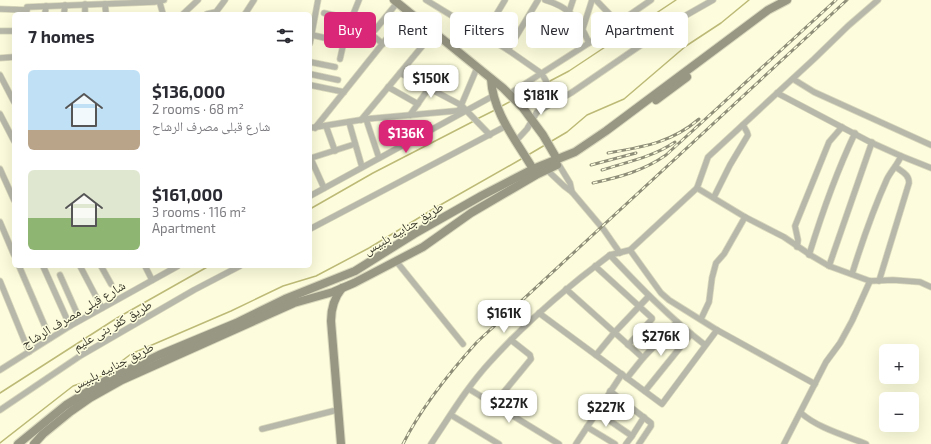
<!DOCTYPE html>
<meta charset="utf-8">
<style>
body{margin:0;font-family:"Exo 2","Noto Naskh Arabic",sans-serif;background:#f2f2f3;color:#2b2b33;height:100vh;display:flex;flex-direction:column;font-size:15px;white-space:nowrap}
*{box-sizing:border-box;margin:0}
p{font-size:13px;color:#7c7c81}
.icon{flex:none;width:22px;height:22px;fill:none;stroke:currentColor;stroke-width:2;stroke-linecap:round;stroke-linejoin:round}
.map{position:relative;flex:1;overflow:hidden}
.drawer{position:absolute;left:12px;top:12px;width:300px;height:256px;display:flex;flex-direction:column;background:#fff;border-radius:6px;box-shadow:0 4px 16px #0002}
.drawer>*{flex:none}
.hud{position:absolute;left:324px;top:12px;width:380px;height:36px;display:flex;gap:8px}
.controls{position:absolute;left:879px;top:344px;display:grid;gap:8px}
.controls a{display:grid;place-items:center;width:40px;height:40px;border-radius:6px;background:#fff;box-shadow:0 4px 16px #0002;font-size:20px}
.price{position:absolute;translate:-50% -34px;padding:0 9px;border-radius:8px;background:#fff;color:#222;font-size:13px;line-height:26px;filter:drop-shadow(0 1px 2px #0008)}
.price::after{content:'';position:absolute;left:50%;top:24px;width:12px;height:9px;margin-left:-6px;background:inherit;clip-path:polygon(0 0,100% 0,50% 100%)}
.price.selected{background:#db2777;color:#fff}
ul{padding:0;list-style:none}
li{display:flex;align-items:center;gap:12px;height:100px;padding:0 16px}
li span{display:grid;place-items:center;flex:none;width:112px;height:80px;border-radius:6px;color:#555}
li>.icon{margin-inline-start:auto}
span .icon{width:48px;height:48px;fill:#fffc;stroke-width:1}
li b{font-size:17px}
h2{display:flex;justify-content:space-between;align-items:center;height:48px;padding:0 16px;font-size:17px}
.tag{padding:0 14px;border-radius:6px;background:#fff;box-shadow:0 4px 16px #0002;font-size:14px;line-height:36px}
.tag.selected{background:#db2777;color:#fff}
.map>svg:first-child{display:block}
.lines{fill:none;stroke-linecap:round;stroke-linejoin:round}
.stream{stroke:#bdba77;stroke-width:1.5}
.street-casing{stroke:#dad9bd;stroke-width:7}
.secondary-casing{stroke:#dad9bd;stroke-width:10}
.street{stroke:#b8b8aa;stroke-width:5.5}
.secondary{stroke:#989784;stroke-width:8}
.rail-casing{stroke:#8e8e79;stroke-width:3}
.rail{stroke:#fdfddd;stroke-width:1.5;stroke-dasharray:4.5;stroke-linecap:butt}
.labels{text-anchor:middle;stroke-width:3;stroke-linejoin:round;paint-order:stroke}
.street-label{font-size:13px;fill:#38372b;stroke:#fdfddd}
</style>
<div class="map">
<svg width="931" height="444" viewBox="0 0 931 444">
<rect width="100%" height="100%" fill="#fdfddd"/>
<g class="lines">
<g class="stream">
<path d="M548 82 569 71 676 0"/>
<path d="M518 98 545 84"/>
<path d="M500 107 511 101"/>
<path d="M477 119 495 110"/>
<path d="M550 142 567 132 587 115 624 99 686 46 721 23 749 0"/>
<path d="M528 155 545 145"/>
<path d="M310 209 373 173 474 121"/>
<path d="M0 393 117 318 209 266"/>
<path d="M0 443 73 386 102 376 131 354 231 311 283 286 316 276 369 248 435 208 523 158"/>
</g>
<g class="street-casing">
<g id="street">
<path d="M159 0 163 14"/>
<path d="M426 0 508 50 541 73 545 79 556 102"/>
<path d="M545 0C570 7 579 20 589 43"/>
<path d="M596 0 618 23"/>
<path d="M878 0 848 26 814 59 708 157 697 188 745 217 784 237 812 256 829 266 870 281 893 280 920 282 931 287"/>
<path d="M105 4 106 14"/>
<path d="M27 7 154 2 164 0"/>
<path d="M0 9 27 10"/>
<path d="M569 12 573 0"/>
<path d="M324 13 351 19"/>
<path d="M45 14 46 6"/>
<path d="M64 14 65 5"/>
<path d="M85 14V4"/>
<path d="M183 14 198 0"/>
<path d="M207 14 216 12 225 0"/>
<path d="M245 14 254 0"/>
<path d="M583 28 592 0"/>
<path d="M375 30 397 3"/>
<path d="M0 31H14"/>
<path d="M371 34 383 44"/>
<path d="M312 35 343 42"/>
<path d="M484 35 505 0"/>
<path d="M310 43 318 0"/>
<path d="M508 50 538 0"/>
<path d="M0 58 14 57"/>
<path d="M340 59 346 32 359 0"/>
<path d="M310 62 335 67"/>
<path d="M400 73 461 105 490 135"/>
<path d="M310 74 338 80"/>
<path d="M0 75 14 102"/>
<path d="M793 79 814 92 931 145"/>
<path d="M310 85 344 92"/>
<path d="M388 87 418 104"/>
<path d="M777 93 870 142 901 156C898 164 891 171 887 179 873 210 862 242 852 274"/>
<path d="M509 94 589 43 651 0"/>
<path d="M460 108 477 68"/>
<path d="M0 114 14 141"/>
<path d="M410 115 429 88"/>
<path d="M366 119 379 158"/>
<path d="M361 120 434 32"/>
<path d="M349 122 362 167"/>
<path d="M326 126 335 151"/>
<path d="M310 128 366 119 466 110"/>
<path d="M315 128 408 12"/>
<path d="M516 141 527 129 537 112 571 93 676 21 713 0"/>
<path d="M901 156 931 168"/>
<path d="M310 157 324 188"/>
<path d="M311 158 355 144"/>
<path d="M559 165 570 183 572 192"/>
<path d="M0 169 14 200"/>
<path d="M547 170 564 186 572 192 604 230 620 253"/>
<path d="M697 188 630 250 610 255C640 287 670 318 705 345"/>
<path d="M310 196 493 96"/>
<path d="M714 197 730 165 748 135 747 132 743 125"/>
<path d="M0 222 14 255"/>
<path d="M310 229 506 126"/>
<path d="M797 247 798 240 795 226 829 142 842 127"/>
<path d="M630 250 661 293 669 300 717 330 815 384"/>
<path d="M809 255C822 213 836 173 855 133"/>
<path d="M396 261 463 344"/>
<path d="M19 266 50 338"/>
<path d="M43 266 70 326"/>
<path d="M80 266 102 308"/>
<path d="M101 266 111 284"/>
<path d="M145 266 152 280"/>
<path d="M595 266 652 318V319L628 345"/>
<path d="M829 266 872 142"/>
<path d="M60 275 80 320"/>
<path d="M0 281 29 352"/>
<path d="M879 281 909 183C909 174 902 172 896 167"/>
<path d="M566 289 643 358"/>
<path d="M539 313 662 404 717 330"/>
<path d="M701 319 709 302 712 278 716 263 724 254 745 217"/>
<path d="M596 355 614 333 649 296"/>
<path d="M0 370 70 326 178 266"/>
<path d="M627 378 643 358 677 322"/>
<path d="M469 389 559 444"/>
<path d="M610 391 651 423V426L639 444"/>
<path d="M645 391 691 334"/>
<path d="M494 404 531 359 530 355 511 340"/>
<path d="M0 410 80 356 194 290 240 266"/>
<path d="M597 412 632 436 644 417"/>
<path d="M801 413C818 428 844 435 866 444"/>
<path d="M451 415 499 444"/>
<path d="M587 427 615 444"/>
<path d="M262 429 337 410"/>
<path d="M431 444C450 416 467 387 490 362 526 322 567 287 610 255"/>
<path d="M576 444 622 374"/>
<path d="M626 444 632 436"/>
<path d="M784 444 826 362 840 343 852 321 870 281"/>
</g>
</g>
<g class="secondary-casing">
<g id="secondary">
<path d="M394 0 503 88 523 108 543 135 557 159"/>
<path d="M491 79C493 113 516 140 533 169"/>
<path d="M656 100 687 77"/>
<path d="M18 444 66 405 107 380 159 355 236 323 285 299 355 271 414 234 481 196 533 169 575 152 606 131 768 10 787 0"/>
<path d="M34 444 43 434 70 412 90 398 122 380 294 303 333 292 354 283 423 247 471 213 536 175 557 165"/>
<path d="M341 444 331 321C331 309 334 298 342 288"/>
</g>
</g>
<use href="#street" class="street"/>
<use href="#secondary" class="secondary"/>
<g class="rail-casing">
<g id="rail">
<path d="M608 153C643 147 671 143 699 119"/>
<path d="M591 165 636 153"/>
<path d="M602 170C627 162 653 157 675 142"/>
<path d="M593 183C620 177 643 171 666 155L836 0"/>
<path d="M403 444C422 406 449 373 477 342L847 0"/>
</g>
</g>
<use href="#rail" class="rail"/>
</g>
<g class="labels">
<g class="street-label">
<text transform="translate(403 228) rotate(-31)" y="5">طريق جنابيه بلبيس</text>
<text transform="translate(73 314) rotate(-31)" y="5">شارع قبلى مصرف الرشاح</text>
<text transform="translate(112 325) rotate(-30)" y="5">طريق كفر بنى عليم</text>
<text transform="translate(112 366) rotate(-27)" y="5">طريق جنابيه بلبيس</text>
</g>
</g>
</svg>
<div class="controls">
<a>+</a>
<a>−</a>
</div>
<b class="price" style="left:431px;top:99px">$150K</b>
<b class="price" style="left:541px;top:116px">$181K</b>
<b class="price selected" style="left:406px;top:154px">$136K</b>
<b class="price" style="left:504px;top:334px">$161K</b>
<b class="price" style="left:661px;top:357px">$276K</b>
<b class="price" style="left:509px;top:424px">$227K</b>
<b class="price" style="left:606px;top:428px">$227K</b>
<div class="hud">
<a class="tag selected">Buy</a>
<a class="tag">Rent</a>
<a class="tag">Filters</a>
<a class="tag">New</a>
<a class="tag">Apartment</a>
</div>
<section class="drawer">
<h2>7 homes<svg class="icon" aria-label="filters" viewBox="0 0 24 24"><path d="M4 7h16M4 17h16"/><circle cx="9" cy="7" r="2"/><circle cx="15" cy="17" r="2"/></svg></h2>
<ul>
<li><span style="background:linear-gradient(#bfe0f5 75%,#b9a48a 0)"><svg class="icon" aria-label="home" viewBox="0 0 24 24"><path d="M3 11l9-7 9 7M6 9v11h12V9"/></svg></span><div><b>$136,000</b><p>2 rooms · 68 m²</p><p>شارع قبلى مصرف الرشاح</p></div></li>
<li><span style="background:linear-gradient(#dfe7d0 60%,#8fb573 0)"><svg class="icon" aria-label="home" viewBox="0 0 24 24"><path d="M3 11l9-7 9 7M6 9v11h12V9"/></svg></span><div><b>$161,000</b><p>3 rooms · 116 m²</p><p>Apartment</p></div></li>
</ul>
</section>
</div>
